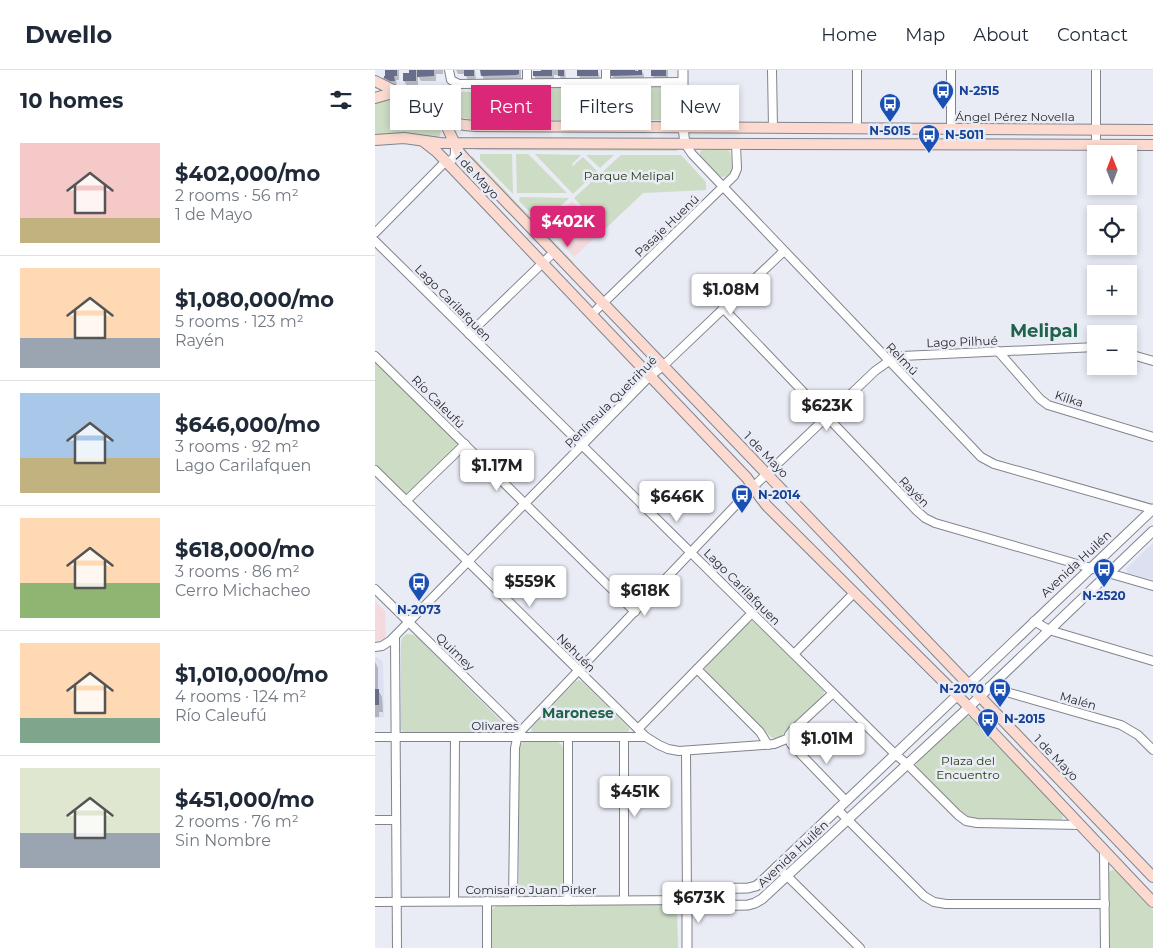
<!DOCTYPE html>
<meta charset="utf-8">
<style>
body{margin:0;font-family:Montserrat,sans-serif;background:#f2f2f3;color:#1f2937;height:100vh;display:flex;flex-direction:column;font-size:19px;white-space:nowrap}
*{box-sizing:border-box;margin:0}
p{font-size:16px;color:#747a83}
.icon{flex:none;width:28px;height:28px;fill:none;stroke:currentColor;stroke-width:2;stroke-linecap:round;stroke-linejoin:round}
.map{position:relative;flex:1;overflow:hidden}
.details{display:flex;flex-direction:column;background:#fff;width:375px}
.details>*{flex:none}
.guide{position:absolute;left:15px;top:15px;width:475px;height:45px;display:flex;gap:10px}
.needle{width:32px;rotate:359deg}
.buttons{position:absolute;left:712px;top:75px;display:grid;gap:10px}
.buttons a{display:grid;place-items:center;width:50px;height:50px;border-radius:0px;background:#fff;box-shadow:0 2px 8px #0003;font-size:25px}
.price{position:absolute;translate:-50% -42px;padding:0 11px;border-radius:5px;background:#fff;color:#222;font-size:16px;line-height:32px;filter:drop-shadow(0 1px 2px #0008)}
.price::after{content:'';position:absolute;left:50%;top:30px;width:15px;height:11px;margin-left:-8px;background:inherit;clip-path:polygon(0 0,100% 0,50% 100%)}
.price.active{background:#db2777;color:#fff}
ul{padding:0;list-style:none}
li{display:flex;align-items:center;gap:15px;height:125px;padding:0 20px}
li+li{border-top:1px solid #e0e1e3}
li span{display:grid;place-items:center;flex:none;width:140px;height:100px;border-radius:0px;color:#555}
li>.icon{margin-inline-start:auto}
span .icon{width:60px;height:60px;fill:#fffc;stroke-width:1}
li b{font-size:21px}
h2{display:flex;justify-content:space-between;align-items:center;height:60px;padding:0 20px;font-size:21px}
.chip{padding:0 18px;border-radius:0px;background:#fff;box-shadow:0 2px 8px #0003;font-size:18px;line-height:45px}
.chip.active{background:#db2777;color:#fff}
header{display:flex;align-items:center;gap:30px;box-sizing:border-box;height:70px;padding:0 25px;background:#fff;border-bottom:1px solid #e0e1e3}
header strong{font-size:24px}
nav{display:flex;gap:28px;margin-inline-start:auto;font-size:18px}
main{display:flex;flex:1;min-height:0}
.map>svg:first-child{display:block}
.built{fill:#dde0f1}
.industrial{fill:#f4dadf}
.green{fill:#cddcc4}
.shadow{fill:#0003}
.building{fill:#686d8b}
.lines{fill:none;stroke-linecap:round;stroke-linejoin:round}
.minor-casing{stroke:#82848d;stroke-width:10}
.tertiary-casing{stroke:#82848d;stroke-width:11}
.secondary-casing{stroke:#82848d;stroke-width:12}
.minor{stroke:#fff;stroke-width:8}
.tertiary{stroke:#fff;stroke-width:9}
.secondary{stroke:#fcdacf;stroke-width:10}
.labels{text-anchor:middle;stroke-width:5;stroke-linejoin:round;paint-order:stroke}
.transit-label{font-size:12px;font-weight:bold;fill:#164399;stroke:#e9ebf5;text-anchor:start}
.street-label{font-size:12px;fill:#27272b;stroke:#e9ebf5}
.park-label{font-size:12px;fill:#1f3809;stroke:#e9ebf5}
.neighbourhood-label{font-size:14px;font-weight:bold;fill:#1e634a;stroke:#e9ebf5}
.district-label{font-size:18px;font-weight:bold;fill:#1e634a;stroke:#e9ebf5}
</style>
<header>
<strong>Dwello</strong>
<nav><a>Home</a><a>Map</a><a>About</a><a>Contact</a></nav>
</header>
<main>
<section class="details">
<h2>10 homes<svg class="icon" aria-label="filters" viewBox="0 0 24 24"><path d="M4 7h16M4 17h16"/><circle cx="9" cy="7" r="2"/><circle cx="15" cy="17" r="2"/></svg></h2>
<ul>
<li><span style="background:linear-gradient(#f6c9c9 75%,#c2b280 0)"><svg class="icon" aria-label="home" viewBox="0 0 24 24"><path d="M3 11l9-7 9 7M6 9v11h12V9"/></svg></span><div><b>$402,000/mo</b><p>2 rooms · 56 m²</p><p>1 de Mayo</p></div></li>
<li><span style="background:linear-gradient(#ffd9b3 70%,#9aa5b1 0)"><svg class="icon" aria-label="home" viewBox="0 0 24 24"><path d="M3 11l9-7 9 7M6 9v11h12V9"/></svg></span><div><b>$1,080,000/mo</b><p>5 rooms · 123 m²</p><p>Rayén</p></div></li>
<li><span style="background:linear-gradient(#a9c7e8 65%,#c2b280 0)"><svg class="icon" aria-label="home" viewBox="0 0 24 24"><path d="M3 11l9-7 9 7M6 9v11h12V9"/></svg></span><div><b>$646,000/mo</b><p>3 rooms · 92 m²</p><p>Lago Carilafquen</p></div></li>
<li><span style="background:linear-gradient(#ffd9b3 65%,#8fb573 0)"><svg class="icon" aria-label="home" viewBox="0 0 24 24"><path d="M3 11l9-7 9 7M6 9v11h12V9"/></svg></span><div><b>$618,000/mo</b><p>3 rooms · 86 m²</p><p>Cerro Michacheo</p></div></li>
<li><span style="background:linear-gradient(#ffd9b3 75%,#7fa58c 0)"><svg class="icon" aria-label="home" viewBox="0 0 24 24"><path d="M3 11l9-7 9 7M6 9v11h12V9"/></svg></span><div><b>$1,010,000/mo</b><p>4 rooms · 124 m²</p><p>Río Caleufú</p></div></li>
<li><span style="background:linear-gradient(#dfe7d0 65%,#9aa5b1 0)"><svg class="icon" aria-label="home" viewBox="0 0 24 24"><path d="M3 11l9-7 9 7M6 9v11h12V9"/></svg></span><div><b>$451,000/mo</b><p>2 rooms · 76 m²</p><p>Sin Nombre</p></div></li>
</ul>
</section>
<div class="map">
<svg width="778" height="878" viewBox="0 0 778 878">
<rect width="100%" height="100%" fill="#e9ebf5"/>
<g class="built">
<path d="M778 473V510L753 504 751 499Z"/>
<path d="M0 587H2L8 592 9 647 0 648Z"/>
</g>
<g class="industrial">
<path d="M197 131 226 162 199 187 170 157Z"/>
<path d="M0 531 10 541 11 570 0 571Z"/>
</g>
<g class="green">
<path d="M30 15H63C68 21 74 21 82 22L143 21V50H101L88 48 30 20 28 18V16Z"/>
<rect x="158" y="16" width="64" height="34"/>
<path d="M238 17H296L297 50H238Z"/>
<path d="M10 29 27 31 55 46 65 55 66 61 65 66 57 68 33 63 3 66 0 64V33Z"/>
<path d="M101 78 302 79V81L101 80Z"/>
<path d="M327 80H354C356 85 358 97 356 102 354 105 351 106 349 107L343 106 325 87V82Z"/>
<path d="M105 84H137L138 124 105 90Z"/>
<path d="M141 84H153L192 123H142Z"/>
<path d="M160 84 206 85 197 94 198 96 208 87 222 101 198 124Z"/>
<path d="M211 85H239L225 98Z"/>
<path d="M246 85H306L331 112V120L268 123 229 160 199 128Z"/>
<path d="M97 86 199 193 197 195 95 88Z"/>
<path d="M145 127 194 128 167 154 144 131Z"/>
<path d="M0 293 3 294 82 373 81 377 33 424 28 423 0 395Z"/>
<path d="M378 551 381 553 449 621 448 627 404 668 400 669 396 667 332 603 330 599 333 594 373 553Z"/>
<path d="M32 564 38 565 42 567 134 659 133 662 130 663H31L28 662 26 659V572L27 568Z"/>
<path d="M204 610 208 612 254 658V661L252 662H157L156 658 200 612Z"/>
<path d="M590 646 596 647 686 742 688 747 686 750 601 749 593 748 587 744 543 699 541 695 542 691Z"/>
<path d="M148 672H183L187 675 188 678 189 821 187 824 183 826 150 827 146 826 144 821V676Z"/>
<path d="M738 800 742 801 778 840V878H735L734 804 735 801Z"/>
<path d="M295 834 299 836 302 840 303 878H116V844L117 839 122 836Z"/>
</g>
<g class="shadow">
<path d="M12 0H24V10H21L22 16H19L9 11 7 8 12 7Z"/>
<path d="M35 0H68V4H61V11H46L43 6V15L32 16 29 11V4H35Z"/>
<path d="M81 0H100L101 10H93L90 4H83Z"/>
<path d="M107 0H146V9L144 10H109L107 5Z"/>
<path d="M167 0H190L191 10H187L184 5H179V10L162 11 159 6 167 2Z"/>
<path d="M204 0H222L224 4 225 10H206L204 6Z"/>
<path d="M241 0H262V3L267 1 269 5V10H240L237 5Z"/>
<path d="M277 0H293V10H280L277 5Z"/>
<path d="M0 592 3 598V620L7 627 8 642H4V647H0Z"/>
</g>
<g class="building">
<path d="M10 0H22V6H19L20 11H15L9 8V6H10Z"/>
<path d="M34 0H41V11H28V3H34Z"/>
<path d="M42 0H59V6L42 7Z"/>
<rect x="89" y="0" width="10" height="6"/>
<path d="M105 0H144V4L141 5 106 6Z"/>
<path d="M166 0H177V6H158V1H166Z"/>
<rect x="183" y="0" width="6" height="6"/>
<rect x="202" y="0" width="21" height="6"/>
<path d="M236 0H260V1H263V0H267V5L236 6Z"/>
<rect x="276" y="0" width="15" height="6"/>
<rect x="0" y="619" width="4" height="16"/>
</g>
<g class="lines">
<g class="minor-casing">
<g id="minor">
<path d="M74 0 76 10 84 14 308 12"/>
<path d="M152 0V57"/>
<path d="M231 0V57"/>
<path d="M397 0 398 58"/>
<path d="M576 0V74"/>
<path d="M482 58V0"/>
<path d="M310 74 317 84 606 387 619 394 777 439"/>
<path d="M721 75V0"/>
<path d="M0 163 71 91C81 92 80 83 80 75"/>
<path d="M0 171 520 684 532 694 583 745 591 751 602 753 705 755"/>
<path d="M348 238 542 441 550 448 560 453 778 516"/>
<path d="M217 244 359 106 362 99 361 74"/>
<path d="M94 264 179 182"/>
<path d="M623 281 665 329 673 335 778 367"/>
<path d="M754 284 778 291"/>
<path d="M0 286 260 542"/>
<path d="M0 400 263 659 271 667 284 675 293 679 304 681 388 675 399 674 414 668"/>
<path d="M31 431 90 374"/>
<path d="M0 519 145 661"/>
<path d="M659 551 674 560 778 591"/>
<path d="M20 567 22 878"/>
<path d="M0 577 7 576 15 571 275 306 288 296 409 181"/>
<path d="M419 584 479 523"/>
<path d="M322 599 385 662 393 675"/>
<path d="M614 617 746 655 763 665 778 680"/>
<path d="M263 659 377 543"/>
<path d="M0 667H271"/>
<path d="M193 667V831"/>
<path d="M414 668 416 674 471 731"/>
<path d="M414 668V665L417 661 458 623"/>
<path d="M462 739 549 826 559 832 571 834H730"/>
<path d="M0 750H21"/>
<path d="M729 781 730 878"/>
<path d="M402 796 485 878"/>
<path d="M249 830V667"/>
<path d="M79 831 80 667"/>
<path d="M112 831V878"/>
<path d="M138 831 140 678 143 664 378 417 500 301 514 291 527 286 721 277"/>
<path d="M0 832 312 830 311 681"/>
</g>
</g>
<g class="tertiary-casing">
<g id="tertiary">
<path d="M308 0V57L310 74"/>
<path d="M312 830 317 822 323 819 373 818 381 816 385 813 778 439"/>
<path d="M312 830 320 835 326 836 373 835 380 833 387 829 594 637 778 461"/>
<path d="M312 830V878"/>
</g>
</g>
<g class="secondary-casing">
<g id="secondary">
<path d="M0 11 24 23"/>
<path d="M0 28 14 24 24 25 81 53 89 55 101 56 778 60"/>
<path d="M55 39 70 53 84 82 90 89 778 807"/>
<path d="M0 70 29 68 65 73 778 75"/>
<path d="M48 71 62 82 372 408 385 427 392 436 594 637 778 832"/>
</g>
</g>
<use href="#minor" class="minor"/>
<use href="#tertiary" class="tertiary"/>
<use href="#secondary" class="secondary"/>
</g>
<defs>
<g id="bus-pin" transform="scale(1.125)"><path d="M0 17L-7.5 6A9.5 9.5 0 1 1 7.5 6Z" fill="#1a4fb4" stroke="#e9ebf5"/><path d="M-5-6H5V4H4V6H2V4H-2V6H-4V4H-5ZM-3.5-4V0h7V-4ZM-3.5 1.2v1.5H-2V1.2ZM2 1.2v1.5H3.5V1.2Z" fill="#fff"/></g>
</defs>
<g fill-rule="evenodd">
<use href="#bus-pin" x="568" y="21"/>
<use href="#bus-pin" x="515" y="34"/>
<use href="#bus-pin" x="554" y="65"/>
<use href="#bus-pin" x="367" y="425"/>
<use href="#bus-pin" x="729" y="499"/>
<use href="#bus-pin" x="44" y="513"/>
<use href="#bus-pin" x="625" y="619"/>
<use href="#bus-pin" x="613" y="649"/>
</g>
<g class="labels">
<g class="transit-label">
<text x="584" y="25">N-2515</text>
<text x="515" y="65" text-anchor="middle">N-5015</text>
<text x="570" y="69">N-5011</text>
<text x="383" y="429">N-2014</text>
<text x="729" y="530" text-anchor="middle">N-2520</text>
<text x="44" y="544" text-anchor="middle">N-2073</text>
<text x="609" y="623" text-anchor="end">N-2070</text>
<text x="629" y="653">N-2015</text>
</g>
<g class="street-label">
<text x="640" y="51">Ángel Pérez Novella</text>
<text transform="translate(102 106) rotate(47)" y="4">1 de Mayo</text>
<text transform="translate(292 156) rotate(-44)" y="4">Pasaje Huenú</text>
<text transform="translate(78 233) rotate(45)" y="4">Lago Carilafquen</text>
<text transform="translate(587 272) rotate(-2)" y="4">Lago Pilhué</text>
<text transform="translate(527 289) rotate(46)" y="4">Relmú</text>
<text transform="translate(694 329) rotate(18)" y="4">Kilka</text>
<text transform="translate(63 332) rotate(45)" y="4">Río Caleufú</text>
<text transform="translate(236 332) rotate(-45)" y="4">Península Quetrihué</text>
<text transform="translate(391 385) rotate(46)" y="4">1 de Mayo</text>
<text transform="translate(539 422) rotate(46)" y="4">Rayén</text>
<text transform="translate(701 494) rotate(-43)" y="4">Avenida Huilén</text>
<text transform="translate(367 517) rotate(45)" y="4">Lago Carilafquen</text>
<text transform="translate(80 582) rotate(44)" y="4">Quimey</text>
<text transform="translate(201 583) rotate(45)" y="4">Nehuén</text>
<text transform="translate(703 631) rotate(16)" y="4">Malén</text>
<text x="120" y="660">Olivares</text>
<text transform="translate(681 688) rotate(46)" y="4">1 de Mayo</text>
<text transform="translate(418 784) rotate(-43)" y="4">Avenida Huilén</text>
<text x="156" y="824">Comisario Juan Pirker</text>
</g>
<g class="park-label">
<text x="254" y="110">Parque Melipal</text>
<text x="593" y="695">Plaza del<tspan x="593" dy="14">Encuentro</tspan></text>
</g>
<g class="neighbourhood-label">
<text x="203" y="648">Maronese</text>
</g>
<g class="district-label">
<text x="669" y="267">Melipal</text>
</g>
</g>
</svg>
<div class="buttons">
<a><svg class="needle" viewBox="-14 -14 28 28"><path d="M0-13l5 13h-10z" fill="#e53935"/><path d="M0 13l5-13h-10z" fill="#747a83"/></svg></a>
<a><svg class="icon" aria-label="locate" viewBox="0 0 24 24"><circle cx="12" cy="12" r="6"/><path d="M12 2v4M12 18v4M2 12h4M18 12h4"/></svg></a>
<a>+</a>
<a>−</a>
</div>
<b class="price active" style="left:193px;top:178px">$402K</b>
<b class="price" style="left:356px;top:246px">$1.08M</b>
<b class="price" style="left:452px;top:362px">$623K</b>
<b class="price" style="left:122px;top:422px">$1.17M</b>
<b class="price" style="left:302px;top:453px">$646K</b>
<b class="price" style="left:155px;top:538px">$559K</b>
<b class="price" style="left:270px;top:547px">$618K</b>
<b class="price" style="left:452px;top:695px">$1.01M</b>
<b class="price" style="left:260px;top:748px">$451K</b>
<b class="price" style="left:324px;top:854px">$673K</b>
<div class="guide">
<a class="chip">Buy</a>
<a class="chip active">Rent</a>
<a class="chip">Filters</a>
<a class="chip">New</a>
</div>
</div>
</main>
